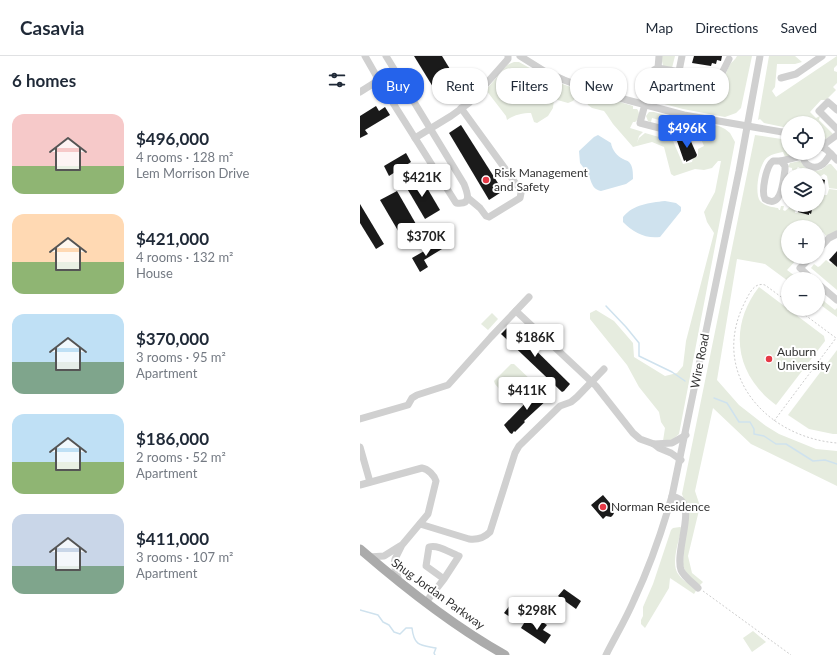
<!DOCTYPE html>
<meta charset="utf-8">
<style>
body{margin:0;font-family:Lato,sans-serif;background:#f2f2f3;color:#1f2937;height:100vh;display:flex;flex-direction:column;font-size:15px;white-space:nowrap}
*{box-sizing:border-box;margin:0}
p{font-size:13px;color:#747a83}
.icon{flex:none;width:22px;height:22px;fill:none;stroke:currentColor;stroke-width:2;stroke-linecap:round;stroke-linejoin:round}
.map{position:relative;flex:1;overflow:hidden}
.drawer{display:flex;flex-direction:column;background:#fff;width:360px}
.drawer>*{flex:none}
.banner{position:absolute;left:12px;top:12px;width:380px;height:36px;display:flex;gap:8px}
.tools{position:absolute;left:421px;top:60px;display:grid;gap:8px}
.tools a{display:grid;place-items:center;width:44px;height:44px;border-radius:50%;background:#fff;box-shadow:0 1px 3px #0004;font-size:20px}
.price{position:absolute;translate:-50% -34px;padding:0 9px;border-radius:4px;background:#fff;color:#222;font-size:13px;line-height:26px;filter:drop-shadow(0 1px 2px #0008)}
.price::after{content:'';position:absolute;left:50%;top:24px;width:12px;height:9px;margin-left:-6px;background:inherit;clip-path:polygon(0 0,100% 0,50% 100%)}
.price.on{background:#2563eb;color:#fff}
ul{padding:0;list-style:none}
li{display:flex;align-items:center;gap:12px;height:100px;padding:0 12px}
li span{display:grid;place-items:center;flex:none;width:112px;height:80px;border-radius:12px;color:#555}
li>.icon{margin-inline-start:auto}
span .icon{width:48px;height:48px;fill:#fffc;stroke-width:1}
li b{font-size:17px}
h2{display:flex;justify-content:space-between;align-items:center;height:48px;padding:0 12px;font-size:17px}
.chip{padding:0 14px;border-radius:16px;background:#fff;box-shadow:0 1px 3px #0004;font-size:14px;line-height:36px}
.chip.on{background:#2563eb;color:#fff}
header{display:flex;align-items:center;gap:24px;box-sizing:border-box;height:56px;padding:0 20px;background:#fff;border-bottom:1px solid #e0e1e3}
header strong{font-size:19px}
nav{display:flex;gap:22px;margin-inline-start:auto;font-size:14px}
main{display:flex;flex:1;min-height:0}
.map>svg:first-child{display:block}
.green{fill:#e6ecdf}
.water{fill:#cfe2ee}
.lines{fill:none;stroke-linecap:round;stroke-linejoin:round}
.stream{stroke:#cfe2ee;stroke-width:1.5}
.building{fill:#1a1a1a}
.path{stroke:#cdcdcd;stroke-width:1;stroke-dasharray:2 2;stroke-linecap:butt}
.minor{stroke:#d0d0d0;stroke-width:7}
.major{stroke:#ababab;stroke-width:9}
.poi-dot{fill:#e63946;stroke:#fff;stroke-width:1.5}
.labels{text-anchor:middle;stroke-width:4;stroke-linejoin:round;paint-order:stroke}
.poi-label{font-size:12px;fill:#333;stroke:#fff;text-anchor:start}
.street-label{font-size:12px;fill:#333;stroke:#fff}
</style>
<header>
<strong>Casavia</strong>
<nav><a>Map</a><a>Directions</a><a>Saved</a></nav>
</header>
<main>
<section class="drawer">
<h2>6 homes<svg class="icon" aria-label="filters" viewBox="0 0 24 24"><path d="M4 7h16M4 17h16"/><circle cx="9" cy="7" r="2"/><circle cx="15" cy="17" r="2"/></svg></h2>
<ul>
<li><span style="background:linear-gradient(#f6c9c9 65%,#8fb573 0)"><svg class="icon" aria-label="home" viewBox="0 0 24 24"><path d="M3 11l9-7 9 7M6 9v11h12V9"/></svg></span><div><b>$496,000</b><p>4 rooms · 128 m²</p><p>Lem Morrison Drive</p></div></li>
<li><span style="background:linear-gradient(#ffd9b3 60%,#8fb573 0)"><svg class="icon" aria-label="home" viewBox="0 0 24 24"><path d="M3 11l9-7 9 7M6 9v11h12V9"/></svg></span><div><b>$421,000</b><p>4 rooms · 132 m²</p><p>House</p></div></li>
<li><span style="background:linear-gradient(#bfe0f5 60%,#7fa58c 0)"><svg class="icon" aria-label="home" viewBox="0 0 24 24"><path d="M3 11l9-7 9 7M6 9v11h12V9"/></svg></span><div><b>$370,000</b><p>3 rooms · 95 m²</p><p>Apartment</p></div></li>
<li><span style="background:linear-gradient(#bfe0f5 60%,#8fb573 0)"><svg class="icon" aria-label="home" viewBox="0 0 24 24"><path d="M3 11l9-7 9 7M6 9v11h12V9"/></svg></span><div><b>$186,000</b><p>2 rooms · 52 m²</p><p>Apartment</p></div></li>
<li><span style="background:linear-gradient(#c9d6e8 65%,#7fa58c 0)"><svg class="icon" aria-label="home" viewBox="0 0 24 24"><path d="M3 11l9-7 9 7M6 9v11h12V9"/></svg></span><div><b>$411,000</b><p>3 rooms · 107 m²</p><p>Apartment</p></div></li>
</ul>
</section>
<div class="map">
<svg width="477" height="599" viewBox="0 0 477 599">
<rect width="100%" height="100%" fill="#fff"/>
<g class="green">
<path d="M301 0H315L312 12 303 10Z"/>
<path d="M377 0H392L381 52 376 57 365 61 323 53 293 45 290 41 296 17 298 15 311 17C310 26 306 34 313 40L344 47 348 36 346 35 347 32 322 27 323 25 352 31 353 27H358C366 23 366 14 371 7 373 5 375 4 377 0Z"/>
<path d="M409 0H435L442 6 435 8H417L415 31 412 35 416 41 477 0V9L474 12V15L477 16V27L473 31 476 34 466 44H461L450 56 456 62 460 60 459 64 473 78 463 85 458 82V67H428V72L404 67 400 63 398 64Z"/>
<path d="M154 6H159L191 24 208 30 273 50V53H277C280 57 280 63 275 66H273L270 72 283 76 279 80 277 87 279 82 285 77 313 85 323 108 332 106 333 102 338 100V93L344 90 341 83 338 84C331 70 327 74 314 77V68L292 62 291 66 288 65 286 60 289 56H294L315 62 359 70 365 73 370 77 375 86 319 378 312 384 303 385 305 372 301 366 299 356 279 331 267 309 230 263V257L236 254 254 265 273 287 274 301 305 320 317 317 323 310 326 285 354 177 347 166 344 156 355 136 361 105H358L352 112 344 114 335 113 314 120 311 118 304 91 292 86 273 91 253 68 247 59 244 55 232 52 228 49 225 42 218 38 213 45 208 47 194 43 193 52 188 60 177 67 174 66 171 57C163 57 153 59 147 64L146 60 126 34 147 9Z"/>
<path d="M395 79 428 84V97H439L425 101 423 96C418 97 412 98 408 101 399 106 394 137 400 145 405 150 412 151 418 152L419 154H420L421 150H424L423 154 425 155 432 149H436L435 157H437L438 156 449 159 451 157 453 150H458L460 139H467L469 133 477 134V176L466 180 463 176 458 181V171H428V201H439L427 214 439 223H428V225L405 208 377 203 357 324 379 349 406 370 419 378 456 393 477 395V430L391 388 353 352 335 435 340 450 328 500 332 517 343 526 339 530 326 517 323 509 326 449 322 438Z"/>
<path d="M440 105 445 111 450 114 449 116 445 115 438 111 435 115 432 114V112L428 111 430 107Z"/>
<path d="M469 108H471L477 115V133L469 132 467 120 464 118 461 120 454 117V115L461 114Z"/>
<path d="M466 204 471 208 472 207 477 208V234L451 212 454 208 458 211 460 210Z"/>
<path d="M399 231 464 280 465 285 416 349C375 319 368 271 399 231Z"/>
<path d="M458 237 465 246 475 254 477 252V261L458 247Z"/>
<path d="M132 257 138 263 128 274 121 268Z"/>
<path d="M477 294V378H473L449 373 428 359Z"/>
<path d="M151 308H154L172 325V328L155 347H151L135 328 134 325Z"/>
<path d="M320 471 322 472C319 484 310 509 319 519 323 525 331 529 337 533L334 538 310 522 309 532 285 572 281 568V564L283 560V551L293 528 311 474 313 472Z"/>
<path d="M393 575 406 586 392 596 383 582Z"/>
</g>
<g class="water">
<path d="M238 79 251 87C252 94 257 100 263 103 266 105 267 104 269 106 273 110 273 117 273 123L266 128 241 135C230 133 232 122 226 115 224 112 222 110 220 107L219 95 234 81Z"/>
<path d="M305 145 316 147 321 151V155L300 181C285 183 273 176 263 166V161C274 148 289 147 305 145Z"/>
</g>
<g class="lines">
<g class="stream">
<path d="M246 250 266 271 279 287V300L312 316 325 325"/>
<path d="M354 342 367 347 379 366H390L394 373V378L404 380 416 388H426L453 405 465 404 477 408"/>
<path d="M0 554 18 559 23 566 29 569 34 576 40 578 46 572H52C54 590 60 589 76 592L74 597 75 599"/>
</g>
</g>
<g class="building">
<path d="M54 0H82L93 18 73 31Z"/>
<path d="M334 0H362L361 5 357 4 356 8 352 7 351 10 332 7Z"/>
<path d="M16 50 19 55 25 51 30 59 5 74 8 78 0 82V60Z"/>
<path d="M101 69 143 135 129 144 89 77Z"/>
<path d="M327 80V81H329L337 99 336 101 326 106V104L324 105 317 85H318L317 83Z"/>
<path d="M46 97 51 106 29 120 24 110Z"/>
<path d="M60 120 80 154 65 163 45 129Z"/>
<path d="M458 122 465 124 462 139 458 138Z"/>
<path d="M37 135 60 175 44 185 20 144Z"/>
<path d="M0 148 24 188 16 193 0 167Z"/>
<path d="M436 149 453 150 451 158 449 157V159L438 156V154L435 153Z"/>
<path d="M78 187 82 193 64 204 68 211 60 216 52 202Z"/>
<path d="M477 195V211L469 204Z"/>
<path d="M150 269 210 328 204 335 202 336 141 278Z"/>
<path d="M180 332 188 338 189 342 164 365 165 366 155 376 154 375 152 378 150 377 144 369Z"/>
<path d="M243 439 255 453 253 455 254 457 253 459 251 461 246 460 243 463 231 449Z"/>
<path d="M204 533 221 545 216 553 198 540Z"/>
<path d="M150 549 155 552 150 561 144 557Z"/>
<path d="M178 563 187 569 183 574 191 579 185 588 161 572 166 564 174 569Z"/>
</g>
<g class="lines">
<g class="path">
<path d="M428 246 405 229C395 226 390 236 386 244 348 315 404 381 477 387"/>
<path d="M414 365 476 282 437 253"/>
<path d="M343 535 431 599"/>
</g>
<g class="minor">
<path d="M5 0 21 28 96 147C112 149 108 138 104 128L26 0"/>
<path d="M160 0 184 15 204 24 233 35 324 59 428 77"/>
<path d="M322 0 316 30 318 34 344 39"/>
<path d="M298 12 299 0"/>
<path d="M421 22 436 18 462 0"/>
<path d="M0 36 19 24"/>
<path d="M101 52 159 132 161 137 160 142 129 161 126 160 120 152 108 142"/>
<path d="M477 54 468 46 459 55 477 73"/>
<path d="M311 75 280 67 294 14 298 12 359 23 369 3"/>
<path d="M55 82 91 60 109 47 148 3V0"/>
<path d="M458 88 467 94 477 104"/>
<path d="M462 91 466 87 477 79"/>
<path d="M443 97C441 108 454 116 463 108 466 106 468 101 471 98"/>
<path d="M413 105H421L425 110V114C423 124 422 154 405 143 401 136 406 110 413 105Z"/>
<path d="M421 105 442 100"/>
<path d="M458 194 469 182 477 178"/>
<path d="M451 201 440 212 452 223"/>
<path d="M458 228 477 244"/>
<path d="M156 255 236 330 273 377 280 383 294 388 299 392 311 397 321 404"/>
<path d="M0 363 48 349 52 342 57 339 88 329 131 281 169 241"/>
<path d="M294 388 312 387 326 379"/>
<path d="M0 391 10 426"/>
<path d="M0 429 62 412C68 413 74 419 76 425L68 458 42 489 35 503 34 508 39 525"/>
<path d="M312 440C315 441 319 442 321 444 334 456 315 496 321 514 324 521 332 526 338 532"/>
<path d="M60 468 109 483C117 484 124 482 130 476L155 397 159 390 200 350 211 346 217 341 244 313"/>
<path d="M9 501 24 500 40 490"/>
<path d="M66 546 84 523 99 500C90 497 78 488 69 491L66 510 84 523"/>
<path d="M246 599C255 581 266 563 274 544 290 510 302 475 312 440L379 115 400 0"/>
</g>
<path class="major" d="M0 493C45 532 93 570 145 599"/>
</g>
<g class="poi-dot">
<circle cx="126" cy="124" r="4"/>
<circle cx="409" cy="303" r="4"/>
<circle cx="243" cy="451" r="4"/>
</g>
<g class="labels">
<g class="poi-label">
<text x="134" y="121">Risk Management<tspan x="134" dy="14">and Safety</tspan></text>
<text x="417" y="300">Auburn<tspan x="417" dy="14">University</tspan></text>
<text x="251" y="455">Norman Residence</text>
</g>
<g class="street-label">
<text transform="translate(340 305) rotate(-79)" y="4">Wire Road</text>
<text transform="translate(78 538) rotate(36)" y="4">Shug Jordan Parkway</text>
</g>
</g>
</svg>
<div class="tools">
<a><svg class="icon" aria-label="locate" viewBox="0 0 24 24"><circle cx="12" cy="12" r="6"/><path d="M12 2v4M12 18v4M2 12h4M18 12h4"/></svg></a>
<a><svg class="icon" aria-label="layers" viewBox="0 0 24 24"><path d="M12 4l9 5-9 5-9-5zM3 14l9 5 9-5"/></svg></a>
<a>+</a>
<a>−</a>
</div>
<b class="price on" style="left:327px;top:93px">$496K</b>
<b class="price" style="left:62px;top:142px">$421K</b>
<b class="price" style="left:66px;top:201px">$370K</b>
<b class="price" style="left:175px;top:302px">$186K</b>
<b class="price" style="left:167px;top:355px">$411K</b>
<b class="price" style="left:177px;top:575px">$298K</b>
<div class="banner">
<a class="chip on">Buy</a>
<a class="chip">Rent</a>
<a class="chip">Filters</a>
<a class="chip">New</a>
<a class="chip">Apartment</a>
</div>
</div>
</main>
